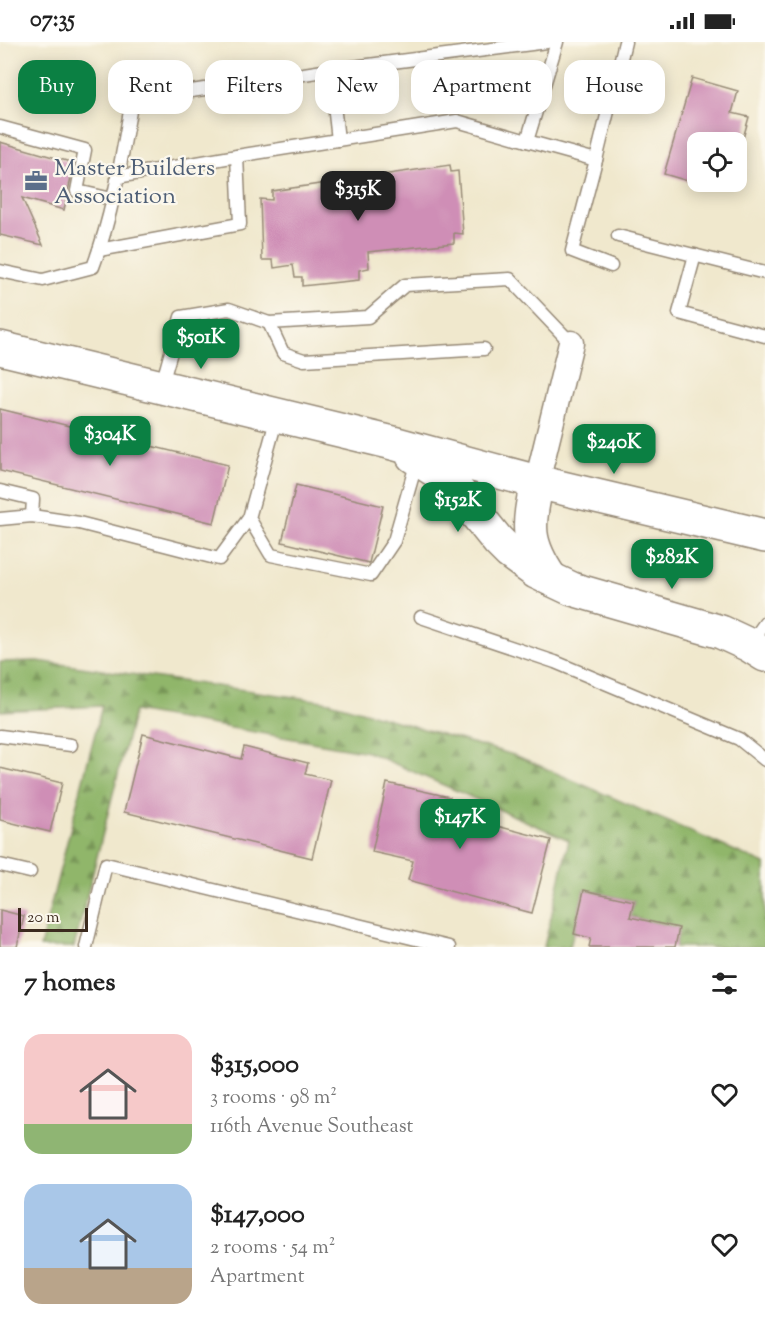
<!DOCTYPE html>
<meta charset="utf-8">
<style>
body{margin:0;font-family:"Sorts Mill Goudy",serif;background:#f2f2f2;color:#222;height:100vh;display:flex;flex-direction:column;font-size:22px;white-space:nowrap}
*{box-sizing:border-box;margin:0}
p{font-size:20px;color:#767676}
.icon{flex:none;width:33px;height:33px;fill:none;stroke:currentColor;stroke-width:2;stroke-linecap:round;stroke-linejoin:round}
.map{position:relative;height:905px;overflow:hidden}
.details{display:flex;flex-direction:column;background:#fff;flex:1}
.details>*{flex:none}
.hud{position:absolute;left:18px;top:18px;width:729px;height:54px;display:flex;gap:12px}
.buttons{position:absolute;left:687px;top:90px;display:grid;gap:12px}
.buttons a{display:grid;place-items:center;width:60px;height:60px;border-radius:12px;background:#fff;box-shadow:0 3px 15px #0003;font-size:30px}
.scale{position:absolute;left:18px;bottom:15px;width:70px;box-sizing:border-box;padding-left:6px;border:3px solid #3b2a1e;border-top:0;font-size:16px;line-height:21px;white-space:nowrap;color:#3b2a1e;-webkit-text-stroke:4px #fbf7ec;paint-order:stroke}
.price{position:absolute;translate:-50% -51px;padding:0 14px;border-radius:12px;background:#0b8043;color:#fff;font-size:20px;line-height:39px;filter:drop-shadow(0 2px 3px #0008)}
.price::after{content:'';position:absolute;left:50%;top:36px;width:18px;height:14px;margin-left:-9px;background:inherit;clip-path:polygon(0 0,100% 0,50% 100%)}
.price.on{background:#222;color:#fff}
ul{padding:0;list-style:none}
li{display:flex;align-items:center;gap:18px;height:150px;padding:0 24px}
li span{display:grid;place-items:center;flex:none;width:168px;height:120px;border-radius:18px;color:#555}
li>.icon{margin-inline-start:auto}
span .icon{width:72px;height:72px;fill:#fffc;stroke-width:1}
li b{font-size:26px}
h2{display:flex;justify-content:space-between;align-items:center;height:72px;padding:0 24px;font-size:26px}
.tag{padding:0 21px;border-radius:18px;background:#fff;box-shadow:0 3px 15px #0003;font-size:21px;line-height:54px}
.tag.on{background:#0b8043;color:#fff}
.status{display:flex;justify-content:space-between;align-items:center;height:42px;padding:0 30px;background:#fff;direction:ltr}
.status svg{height:16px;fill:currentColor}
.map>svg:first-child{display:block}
.forest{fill:url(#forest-firs);stroke:#667044;stroke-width:1.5}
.building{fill:#cf8eb6}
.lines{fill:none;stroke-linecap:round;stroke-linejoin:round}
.lane-casing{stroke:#968976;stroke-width:15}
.street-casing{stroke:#968976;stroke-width:27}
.secondary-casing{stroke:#968976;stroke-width:36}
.lane{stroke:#fff;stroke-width:12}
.street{stroke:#fff;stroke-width:24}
.secondary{stroke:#fff;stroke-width:33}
.labels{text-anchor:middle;stroke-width:4.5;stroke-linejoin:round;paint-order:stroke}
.service-label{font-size:24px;fill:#4e5e75;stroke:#fbf7ec;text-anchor:start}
</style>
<div class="status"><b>07:35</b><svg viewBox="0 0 49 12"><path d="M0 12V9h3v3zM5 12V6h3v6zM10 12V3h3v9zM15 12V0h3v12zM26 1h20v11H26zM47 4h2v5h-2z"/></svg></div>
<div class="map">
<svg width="765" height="905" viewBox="0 0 765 905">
<defs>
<pattern id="forest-firs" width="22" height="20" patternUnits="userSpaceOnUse" patternTransform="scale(1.5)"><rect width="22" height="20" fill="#90b66a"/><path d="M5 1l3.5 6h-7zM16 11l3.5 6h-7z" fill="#779457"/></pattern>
</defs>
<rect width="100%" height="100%" fill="#fbf7ec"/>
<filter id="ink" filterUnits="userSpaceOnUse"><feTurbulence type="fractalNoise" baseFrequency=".0167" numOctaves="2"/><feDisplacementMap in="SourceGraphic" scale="12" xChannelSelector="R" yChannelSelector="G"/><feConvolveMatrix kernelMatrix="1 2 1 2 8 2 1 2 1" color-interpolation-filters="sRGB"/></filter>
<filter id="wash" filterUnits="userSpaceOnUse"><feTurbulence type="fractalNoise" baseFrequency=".008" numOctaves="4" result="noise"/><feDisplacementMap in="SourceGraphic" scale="24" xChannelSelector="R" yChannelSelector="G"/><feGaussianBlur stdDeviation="1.35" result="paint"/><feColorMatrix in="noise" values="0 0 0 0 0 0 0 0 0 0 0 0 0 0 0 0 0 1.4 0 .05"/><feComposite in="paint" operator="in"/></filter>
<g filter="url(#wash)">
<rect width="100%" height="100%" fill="#f0e8cd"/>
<path class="forest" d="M38 619 330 660 517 714 765 822V905H675L679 886 630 875 634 859 584 848 570 905H544L569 798 368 710 134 669 74 905H40L102 664 0 669V620Z"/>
<g id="blocks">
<g class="building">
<path d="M692 36 738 49 732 71 749 75 742 100H698V142L664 132Z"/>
<path d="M0 100 74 121 64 168 22 156 43 203 0 193Z"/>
<path d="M450 123 451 130 458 129 463 192 454 191V201L368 210 369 226 359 228V238L302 244V235H295L293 223 274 226 273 218H262L260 157 272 158V149Z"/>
<path d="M0 367 228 423 214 481 0 429Z"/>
<path d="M296 443 383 464 369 521 282 500Z"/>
<path d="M143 692 241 717 244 705 308 721 305 732 331 738 312 816 124 770Z"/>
<path d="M0 726 62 741 50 790 0 778Z"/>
<path d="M387 741 450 755 447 771 551 798 532 871 408 838 413 819 372 810Z"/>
<path d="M584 848 634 859 630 875 679 886 675 905H589L591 896 574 892Z"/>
<path d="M0 868 24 874 17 905H0Z"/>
</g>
</g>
</g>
<g filter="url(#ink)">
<use href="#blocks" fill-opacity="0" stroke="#968976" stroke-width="1.5"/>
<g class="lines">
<g class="lane-casing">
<g id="lane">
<path d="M557 0 527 99 596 118 625 0"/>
<path d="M330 28 338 98"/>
<path d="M0 85 85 108 77 149 112 157"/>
<path d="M596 118 572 209 611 224"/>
<path d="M117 135 237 114 457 79 527 99"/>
<path d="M618 194 765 231"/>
<path d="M99 208 240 182 237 114"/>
<path d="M695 213 679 271 765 294"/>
<path d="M0 229 43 238 93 225C113 172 122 113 132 58L330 28 547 0"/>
<path d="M269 281 283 311 304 318 484 307"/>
<path d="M161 345 181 275 229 267 269 281 368 275 405 243 510 237 571 301"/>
<path d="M0 449 33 457 32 474"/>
<path d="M249 476 271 513 371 533 394 499 417 419"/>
<path d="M0 477 32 474 79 481 219 517 249 476 277 375"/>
<path d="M421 575 555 620 739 697 765 718"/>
<path d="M750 602 765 581"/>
<path d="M0 694 71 703"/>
<path d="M0 823 30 830"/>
<path d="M86 905 106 822 449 905"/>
</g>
</g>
<g class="street-casing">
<path id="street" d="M537 440 571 301"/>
</g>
<g class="secondary-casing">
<g id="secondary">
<path d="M0 306 389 400 537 440 765 494"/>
<path d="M413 414 436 429 456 447 498 499 510 511 536 530 572 547 721 590 749 603 765 613"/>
<path d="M537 440C528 484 525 499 551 537"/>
</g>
</g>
<use href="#lane" class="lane"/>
<use href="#street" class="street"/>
<use href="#secondary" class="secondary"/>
</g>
</g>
<defs>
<g id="office-bare" transform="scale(1.8)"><path d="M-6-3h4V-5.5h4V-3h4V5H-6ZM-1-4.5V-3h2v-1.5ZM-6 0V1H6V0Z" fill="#5c6f8a" stroke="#fbf7ec" stroke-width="2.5" paint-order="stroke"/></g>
</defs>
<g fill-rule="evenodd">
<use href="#office-bare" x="36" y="139"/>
</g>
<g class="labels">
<g class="service-label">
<text x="54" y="133">Master Builders<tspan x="54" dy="28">Association</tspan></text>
</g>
</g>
</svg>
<div class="buttons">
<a><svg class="icon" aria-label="locate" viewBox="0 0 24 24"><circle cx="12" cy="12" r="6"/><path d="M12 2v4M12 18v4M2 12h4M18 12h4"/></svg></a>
</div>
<div class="scale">20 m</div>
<b class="price on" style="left:358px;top:180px">$315K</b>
<b class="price" style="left:201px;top:328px">$501K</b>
<b class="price" style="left:110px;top:425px">$304K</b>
<b class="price" style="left:614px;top:433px">$240K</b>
<b class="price" style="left:458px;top:491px">$152K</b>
<b class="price" style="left:672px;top:548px">$282K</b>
<b class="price" style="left:460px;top:808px">$147K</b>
<div class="hud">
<a class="tag on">Buy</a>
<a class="tag">Rent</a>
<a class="tag">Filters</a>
<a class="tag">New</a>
<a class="tag">Apartment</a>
<a class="tag">House</a>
</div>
</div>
<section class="details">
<h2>7 homes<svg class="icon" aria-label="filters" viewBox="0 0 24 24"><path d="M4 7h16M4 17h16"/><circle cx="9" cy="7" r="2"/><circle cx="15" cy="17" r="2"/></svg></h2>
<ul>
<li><span style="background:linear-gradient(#f6c9c9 75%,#8fb573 0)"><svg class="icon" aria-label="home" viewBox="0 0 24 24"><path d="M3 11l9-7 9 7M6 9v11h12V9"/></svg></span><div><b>$315,000</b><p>3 rooms · 98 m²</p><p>116th Avenue Southeast</p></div><svg class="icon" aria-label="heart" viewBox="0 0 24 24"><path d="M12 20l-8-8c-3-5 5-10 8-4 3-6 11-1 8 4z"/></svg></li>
<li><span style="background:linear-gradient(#a9c7e8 70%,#b9a48a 0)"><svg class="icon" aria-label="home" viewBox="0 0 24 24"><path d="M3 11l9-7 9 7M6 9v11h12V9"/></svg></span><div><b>$147,000</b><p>2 rooms · 54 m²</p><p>Apartment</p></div><svg class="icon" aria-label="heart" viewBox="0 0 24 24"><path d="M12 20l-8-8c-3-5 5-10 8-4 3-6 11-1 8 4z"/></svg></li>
</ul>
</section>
